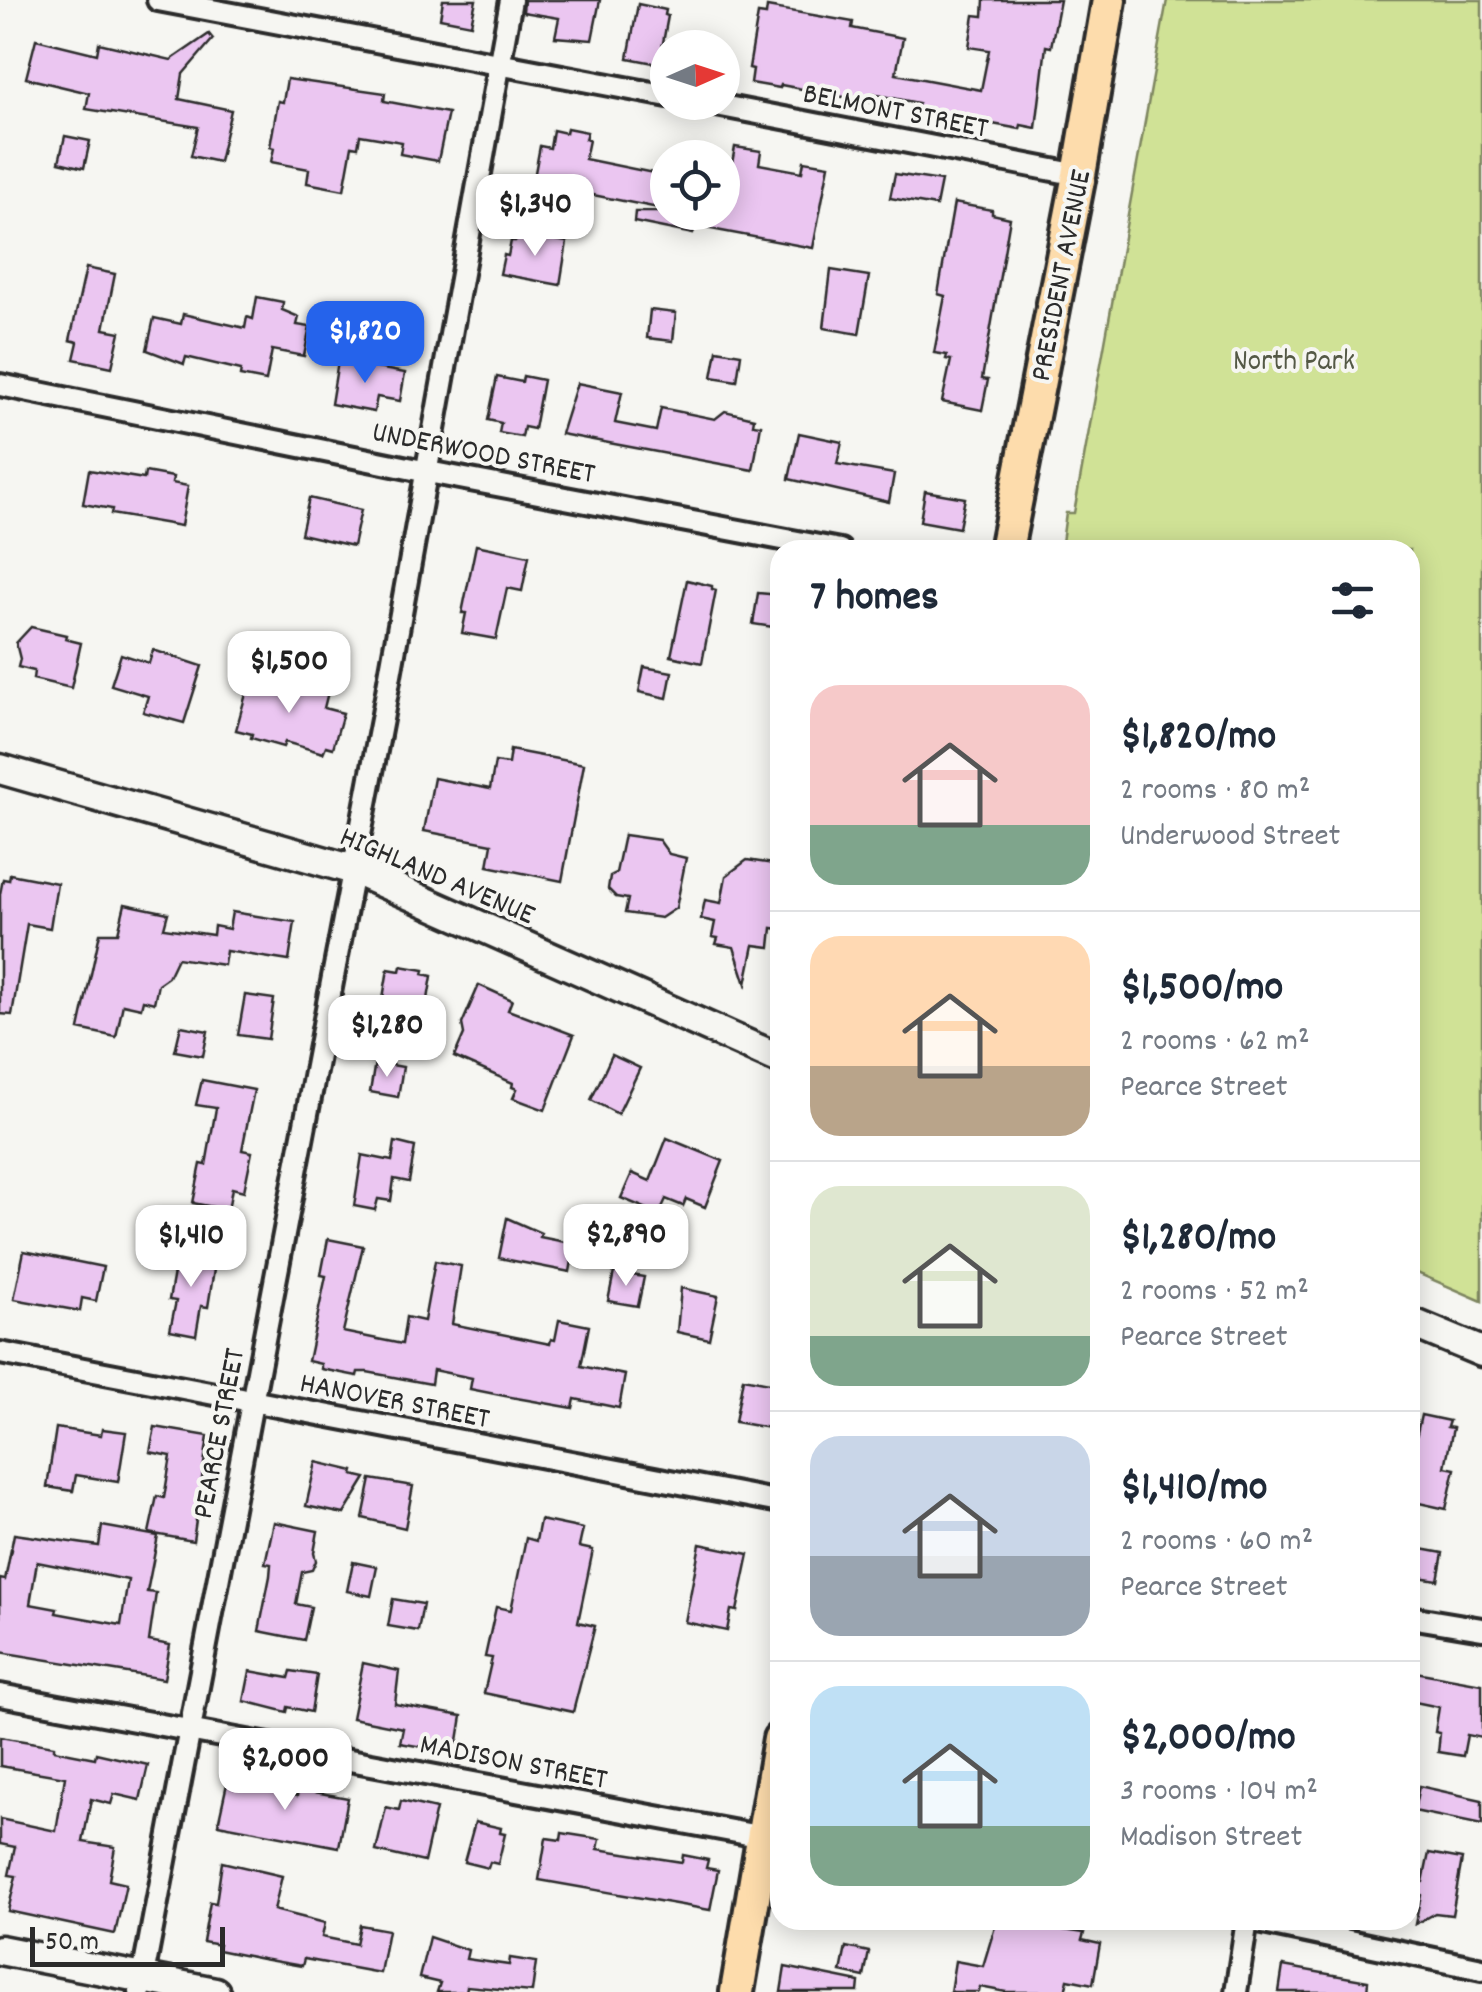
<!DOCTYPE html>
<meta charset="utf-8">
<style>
body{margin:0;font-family:Dekko,sans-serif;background:#f2f2f3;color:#1f2937;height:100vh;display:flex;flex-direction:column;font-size:38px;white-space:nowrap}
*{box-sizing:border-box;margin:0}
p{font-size:32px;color:#747a83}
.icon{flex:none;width:55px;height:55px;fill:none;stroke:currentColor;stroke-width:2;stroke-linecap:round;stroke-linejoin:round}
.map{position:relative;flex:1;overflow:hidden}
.details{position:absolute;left:770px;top:540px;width:650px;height:1390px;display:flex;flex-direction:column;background:#fff;border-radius:30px;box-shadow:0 5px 25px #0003}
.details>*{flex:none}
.needle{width:65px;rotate:87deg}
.tools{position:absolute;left:650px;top:30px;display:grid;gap:20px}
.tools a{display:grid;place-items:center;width:90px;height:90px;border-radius:50%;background:#fff;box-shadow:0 5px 25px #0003;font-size:50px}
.scale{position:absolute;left:30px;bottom:25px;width:195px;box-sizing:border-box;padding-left:10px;border:5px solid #2b2b2b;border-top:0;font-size:28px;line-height:35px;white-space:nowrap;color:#2b2b2b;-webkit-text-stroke:8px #f6f6f2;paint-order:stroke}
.price{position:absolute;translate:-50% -85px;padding:0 22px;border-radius:20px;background:#fff;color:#222;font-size:32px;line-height:65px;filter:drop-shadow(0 2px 5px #0008)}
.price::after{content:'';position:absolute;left:50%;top:60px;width:30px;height:22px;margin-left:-15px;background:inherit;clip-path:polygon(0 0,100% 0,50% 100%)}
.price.current{background:#2563eb;color:#fff}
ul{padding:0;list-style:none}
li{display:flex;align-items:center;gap:30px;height:250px;padding:0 40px}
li+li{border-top:2px solid #e0e1e3}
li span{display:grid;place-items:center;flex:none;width:280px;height:200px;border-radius:30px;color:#555}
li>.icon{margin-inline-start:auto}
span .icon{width:120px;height:120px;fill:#fffc;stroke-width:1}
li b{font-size:42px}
h2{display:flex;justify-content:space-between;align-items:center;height:120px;padding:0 40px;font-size:42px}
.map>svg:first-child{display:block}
.green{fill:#d0e296;stroke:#7e8660;stroke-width:2.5}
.building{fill:#ebc6f1;stroke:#2b2b2b;stroke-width:2.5;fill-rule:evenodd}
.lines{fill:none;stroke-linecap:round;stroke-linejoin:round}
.street-casing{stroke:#2b2b2b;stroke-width:28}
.secondary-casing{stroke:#2b2b2b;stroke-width:35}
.primary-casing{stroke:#2b2b2b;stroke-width:40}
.street{stroke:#f6f6f2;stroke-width:20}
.secondary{stroke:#f6f6f2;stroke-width:28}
.primary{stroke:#fddcac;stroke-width:32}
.labels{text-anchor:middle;stroke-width:8;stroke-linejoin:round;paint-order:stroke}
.street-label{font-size:30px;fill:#2b2b2b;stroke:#f6f6f2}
.park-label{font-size:30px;fill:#545946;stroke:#f6f6f2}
</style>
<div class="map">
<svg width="1482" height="1992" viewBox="0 0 1482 1992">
<rect width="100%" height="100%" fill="#f6f6f2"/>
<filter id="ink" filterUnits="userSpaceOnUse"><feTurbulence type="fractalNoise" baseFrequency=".01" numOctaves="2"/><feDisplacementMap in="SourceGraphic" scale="20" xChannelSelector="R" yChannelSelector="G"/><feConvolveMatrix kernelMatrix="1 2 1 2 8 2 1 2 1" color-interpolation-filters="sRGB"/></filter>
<g filter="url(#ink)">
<path class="green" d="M1167 0H1482V1301L1410 1270V550H1061L1066 513H1074Z"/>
<g class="building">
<path d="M443 0H476L471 24 440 18Z"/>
<path d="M524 0H600L592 40 555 37 559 18 523 12Z"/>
<path d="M984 0H1060L1051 47 1046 46 1036 128 1021 125 1020 129 916 110 918 103 872 94 870 102 781 85 780 88 751 83 753 69 749 68 758 14 766 15 767 7 853 22 852 28 903 38 896 74 981 90 989 50 969 47 974 15 983 16Z"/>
<path d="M638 4 666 10 665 15 668 16 659 64 628 58Z"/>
<path d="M209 34 213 39 183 74 179 99 231 110 219 162 191 156 198 127 86 109 89 93 26 78 36 39 97 54 99 43 171 60Z"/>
<path d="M287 79 385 93 384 101 448 113 438 161 400 154 402 142 360 135 358 147 352 146 344 190 307 183 309 169 271 162 274 148 270 147 278 101 283 102Z"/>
<path d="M567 128 587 132 585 139 589 140 585 159 668 176V210L578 192 576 203 531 194 540 146 550 148 553 130 566 133Z"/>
<path d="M65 136 90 141 84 168 59 162Z"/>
<path d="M735 147 761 151 759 164 802 172 804 161 829 165 813 248 695 226 693 234 634 222 635 212H723Z"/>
<path d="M895 174 941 181 936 206 890 198Z"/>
<path d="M954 203 992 210V214L1010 218 982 379 988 380 982 410 942 402 951 360 946 359 947 355 934 353 945 296 938 294Z"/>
<path d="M517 233 567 242 560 285 500 274 504 255 508 256 511 241H516Z"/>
<path d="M86 268 115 274 104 329 120 332 112 367 74 359 78 342 70 340Z"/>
<path d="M831 270 869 276 859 334 824 328Z"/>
<path d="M257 297 283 302 282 310 299 317 297 325 310 327 304 356 272 350 266 381 240 376 241 370 186 357 184 364 147 350 154 318 181 324 183 314 245 328 247 317 253 319Z"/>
<path d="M650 310 676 313 673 341 647 338Z"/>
<path d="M717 350 741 354 737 381 712 377Z"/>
<path d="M338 361 405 373 400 401 377 397 374 412 331 404Z"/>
<path d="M523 376 543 380 534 429 524 427 522 437 499 433 501 423 488 420 497 377 522 382Z"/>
<path d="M577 383 622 392 615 423 656 431 661 408 715 419 725 411 754 418 753 424 761 425 753 470 561 434Z"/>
<path d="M799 433 842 442 837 464 894 474 889 502 789 479Z"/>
<path d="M89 470 144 479 145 472 173 477 172 483 188 486 181 526 111 514 112 509 83 504Z"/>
<path d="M925 491 965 498 959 528 920 521Z"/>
<path d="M309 498 361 510 353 546 301 534Z"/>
<path d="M476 545 529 556 522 591 507 588 496 639 462 633 466 613H462Z"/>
<path d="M687 580 712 586V589L716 590 702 663 671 656Z"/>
<path d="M758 593 780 595V628L753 624Z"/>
<path d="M31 627 66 635 65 639 81 643 71 688 33 679 34 671 18 667 20 659 16 643Z"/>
<path d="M153 650 202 666 184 723 143 712 148 696 111 685 121 654 149 663Z"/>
<path d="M644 667 672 672 667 698 639 692Z"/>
<path d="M259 679 282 685 283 679 328 692 324 708 343 713 333 748 326 746 323 753 285 742 283 747 251 738 252 734 236 730 249 683 258 686Z"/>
<path d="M510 750 584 764 562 881 488 866 492 844 424 831 434 778 490 789 495 762 508 764Z"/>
<path d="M624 835 659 840 669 854 686 858 676 908 661 918 625 913 628 899 616 897 608 889 610 876 616 873Z"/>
<path d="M747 860 780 865V929L772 928 770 947 754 945 746 984 734 947 716 944 718 938 712 937 715 922 701 919 705 900 721 903 726 876Z"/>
<path d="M10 874 57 883 50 928 27 924 12 1015 0 1014V894L3 879 9 880Z"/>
<path d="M125 904 168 913 164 928 213 935 214 926 229 929 232 912 295 922 289 961 226 951 224 965 177 958 168 977 158 984 154 1003 143 1000 141 1008 123 1004 116 1037 79 1029 100 933H118Z"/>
<path d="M401 966 424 970 423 974 432 976 426 1011 382 1004 388 969 400 971Z"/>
<path d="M479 985 512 1000 508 1010 574 1035 545 1110 513 1098 517 1089 512 1087 513 1083 454 1057 464 1034 462 1024Z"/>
<path d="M245 995 274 999 268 1039 238 1035Z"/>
<path d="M181 1026 208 1031 203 1056 175 1051Z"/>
<path d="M612 1055 640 1068 618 1114 591 1100Z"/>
<path d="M375 1062 403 1067 398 1097 370 1092Z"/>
<path d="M202 1080 254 1090 242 1150 252 1152 244 1191 232 1188 228 1210 193 1203 201 1164 206 1165 216 1108 196 1105Z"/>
<path d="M667 1138 723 1161 705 1207 686 1199 683 1206 666 1199 659 1214 621 1198 632 1173 650 1181Z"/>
<path d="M395 1142 415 1147 409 1182 394 1179 391 1201 378 1199 375 1210 354 1206 362 1155 392 1161Z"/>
<path d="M507 1218 541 1233 540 1237 575 1244 570 1272 499 1258Z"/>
<path d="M328 1239 363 1246 343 1332 402 1344 406 1317 424 1321 435 1261 461 1266 452 1324 550 1344 551 1339 555 1340 559 1320 589 1326 581 1366 625 1375 619 1408 575 1399 573 1408 505 1396 470 1389 472 1378 433 1370 431 1384 367 1372H358L357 1376 321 1369V1364L308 1361 326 1276 321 1275Z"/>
<path d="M178 1250 216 1257 208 1307 201 1306 196 1335 170 1330 176 1301 169 1300Z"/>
<path d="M24 1251 103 1267 96 1301 82 1298 80 1311 14 1299Z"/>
<path d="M614 1272 644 1277 638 1306 608 1301Z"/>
<path d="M681 1288 718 1296 709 1339 677 1332Z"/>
<path d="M743 1378 780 1385V1430L735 1422Z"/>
<path d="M1421 1415 1449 1421 1447 1427 1453 1428 1445 1467 1455 1469 1446 1509 1410 1501V1465Z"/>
<path d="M155 1427 208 1436 193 1541 149 1533 157 1496 164 1498 171 1456 150 1452Z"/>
<path d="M56 1428 101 1435 102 1429 126 1432 118 1482 76 1475 73 1491 47 1487Z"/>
<path d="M316 1462 354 1471 353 1475 366 1478 344 1514 306 1506Z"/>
<path d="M371 1479 413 1486 405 1528 363 1518Z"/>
<path d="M540 1520 583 1529 579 1547 593 1550 578 1622 595 1626 573 1712 484 1693 492 1658 485 1657 496 1607 511 1610 526 1538 536 1541Z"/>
<path d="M274 1522 318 1531 314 1553 316 1561 312 1570 302 1572 296 1604 311 1607 304 1640 259 1631 270 1576 271 1564 265 1563Z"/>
<path d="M102 1526 158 1536 147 1592 156 1593 149 1641 170 1645 164 1679 0 1652V1579L5 1580 14 1534 99 1546ZM37 1562 128 1580 121 1625 56 1613 57 1609 30 1604Z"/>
<path d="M700 1544 749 1554 737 1611 731 1610 727 1631 685 1622Z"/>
<path d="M1416 1548 1443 1553 1438 1580 1411 1576Z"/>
<path d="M353 1562 377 1567 371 1596 347 1591Z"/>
<path d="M393 1599 423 1604 418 1631 388 1626Z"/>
<path d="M363 1663 399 1671 395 1704 462 1716 456 1753 400 1743 403 1728 352 1718Z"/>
<path d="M250 1671 289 1678 291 1671 317 1675 311 1712 288 1707 287 1712 244 1701Z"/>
<path d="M1410 1671 1482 1684V1738L1467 1735 1463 1756 1438 1752 1440 1733 1435 1732 1439 1707 1410 1701Z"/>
<path d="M0 1737 54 1746V1750L95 1758 96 1753 148 1765 140 1800 114 1794 111 1804 91 1799 83 1842 115 1847 109 1880 126 1884 115 1934 8 1911 16 1876 9 1875 15 1847 0 1844V1819L56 1831 65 1777 0 1766Z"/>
<path d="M228 1779 297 1796 298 1789 348 1798 339 1847 218 1824Z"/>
<path d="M1419 1786 1482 1800V1825L1414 1811Z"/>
<path d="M401 1801 436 1809 424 1862 376 1851 386 1807 399 1810Z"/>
<path d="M475 1822 501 1828 500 1833 505 1834 498 1864 490 1862 488 1868 464 1862Z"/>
<path d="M562 1833 600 1839 598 1849 682 1862 683 1855 708 1860 706 1868 718 1870 710 1910 539 1880 546 1838 561 1840Z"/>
<path d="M1429 1853 1462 1859 1452 1915 1435 1913 1415 1924 1421 1895 1415 1886 1423 1882Z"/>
<path d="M222 1862 282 1876 274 1910 325 1923 322 1937 356 1944 360 1925 388 1930 380 1973 304 1959 302 1966 262 1959 218 1950 219 1945 203 1942 210 1902 216 1903Z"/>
<path d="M997 1920 1084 1933 1082 1940 1100 1944 1093 1984 1068 1979 1065 1992H1006L980 1987 979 1992H950L955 1961 983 1966Z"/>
<path d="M429 1937 468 1950 466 1959 509 1965 510 1958 536 1962 532 1992 467 1986 466 1992H437L440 1983 419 1978Z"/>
<path d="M846 1947 869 1952 864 1977 841 1972Z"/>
<path d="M1283 1966 1368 1981 1367 1992H1279Z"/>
<path d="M785 1967 859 1982 858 1992H781Z"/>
</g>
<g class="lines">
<g class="street-casing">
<g id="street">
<path d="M158 0 668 96"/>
<path d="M701 102 1079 175"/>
<path d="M0 385 428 472 840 550"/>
<path d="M0 1353 780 1502"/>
<path d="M1410 1617 1482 1629"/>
<path d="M0 1695 780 1840"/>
<path d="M1249 1920 1482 1969"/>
<path d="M140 1992 383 714 511 0"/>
<path d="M1236 1992 1247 1920"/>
</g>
</g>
<g class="secondary-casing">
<g id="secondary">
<path d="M0 769 354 870 780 1059"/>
<path d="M1410 1322 1482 1352"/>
<path d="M0 1950 215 1992"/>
</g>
</g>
<g class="primary-casing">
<g id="primary">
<path d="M1006 550 1079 175 1109 0"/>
<path d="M737 1992 780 1739"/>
</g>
</g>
<use href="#street" class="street"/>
<use href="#secondary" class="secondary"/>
<use href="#primary" class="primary"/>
</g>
</g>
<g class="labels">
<g class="street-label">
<text transform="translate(896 109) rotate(11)" y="10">BELMONT STREET</text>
<text transform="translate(1059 275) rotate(-79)" y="10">PRESIDENT AVENUE</text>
<text transform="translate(484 451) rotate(11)" y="10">UNDERWOOD STREET</text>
<text transform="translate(438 874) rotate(23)" y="10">HIGHLAND AVENUE</text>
<text transform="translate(395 1399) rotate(11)" y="10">HANOVER STREET</text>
<text transform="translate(217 1433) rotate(-79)" y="10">PEARCE STREET</text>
<text transform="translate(514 1760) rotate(11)" y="10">MADISON STREET</text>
</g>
<g class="park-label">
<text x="1294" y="369">North Park</text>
</g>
</g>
</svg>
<div class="tools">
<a><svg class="needle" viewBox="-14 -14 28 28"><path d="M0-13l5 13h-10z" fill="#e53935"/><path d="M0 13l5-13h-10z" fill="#747a83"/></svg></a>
<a><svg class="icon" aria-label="locate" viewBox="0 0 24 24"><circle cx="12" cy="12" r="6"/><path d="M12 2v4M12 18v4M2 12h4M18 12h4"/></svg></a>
</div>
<div class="scale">50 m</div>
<b class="price" style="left:535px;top:259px">$1,340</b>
<b class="price current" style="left:365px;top:386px">$1,820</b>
<b class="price" style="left:289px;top:716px">$1,500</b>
<b class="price" style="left:387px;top:1080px">$1,280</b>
<b class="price" style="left:626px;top:1289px">$2,890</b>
<b class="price" style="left:191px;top:1290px">$1,410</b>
<b class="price" style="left:285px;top:1813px">$2,000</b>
<section class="details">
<h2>7 homes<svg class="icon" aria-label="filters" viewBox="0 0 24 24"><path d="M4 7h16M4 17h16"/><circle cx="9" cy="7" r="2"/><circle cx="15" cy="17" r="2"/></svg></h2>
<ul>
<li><span style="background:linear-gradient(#f6c9c9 70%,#7fa58c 0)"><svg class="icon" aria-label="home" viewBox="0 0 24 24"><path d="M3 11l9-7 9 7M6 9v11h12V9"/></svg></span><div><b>$1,820/mo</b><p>2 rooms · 80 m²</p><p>Underwood Street</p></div></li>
<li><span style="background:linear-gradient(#ffd9b3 65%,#b9a48a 0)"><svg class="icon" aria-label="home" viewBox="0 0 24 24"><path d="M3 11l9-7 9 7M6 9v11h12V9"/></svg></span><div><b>$1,500/mo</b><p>2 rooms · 62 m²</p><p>Pearce Street</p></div></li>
<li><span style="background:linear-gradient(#dfe7d0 75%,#7fa58c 0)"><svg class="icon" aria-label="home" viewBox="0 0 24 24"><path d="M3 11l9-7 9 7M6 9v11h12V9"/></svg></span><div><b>$1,280/mo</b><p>2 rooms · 52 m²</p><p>Pearce Street</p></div></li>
<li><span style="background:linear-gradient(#c9d6e8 60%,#9aa5b1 0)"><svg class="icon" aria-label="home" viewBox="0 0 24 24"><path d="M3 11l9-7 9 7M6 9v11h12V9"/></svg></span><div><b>$1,410/mo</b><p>2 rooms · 60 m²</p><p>Pearce Street</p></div></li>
<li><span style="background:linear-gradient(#bfe0f5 70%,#7fa58c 0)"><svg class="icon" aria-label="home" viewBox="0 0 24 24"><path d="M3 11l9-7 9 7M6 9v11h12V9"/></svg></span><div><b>$2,000/mo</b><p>3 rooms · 104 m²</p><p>Madison Street</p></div></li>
</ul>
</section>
</div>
